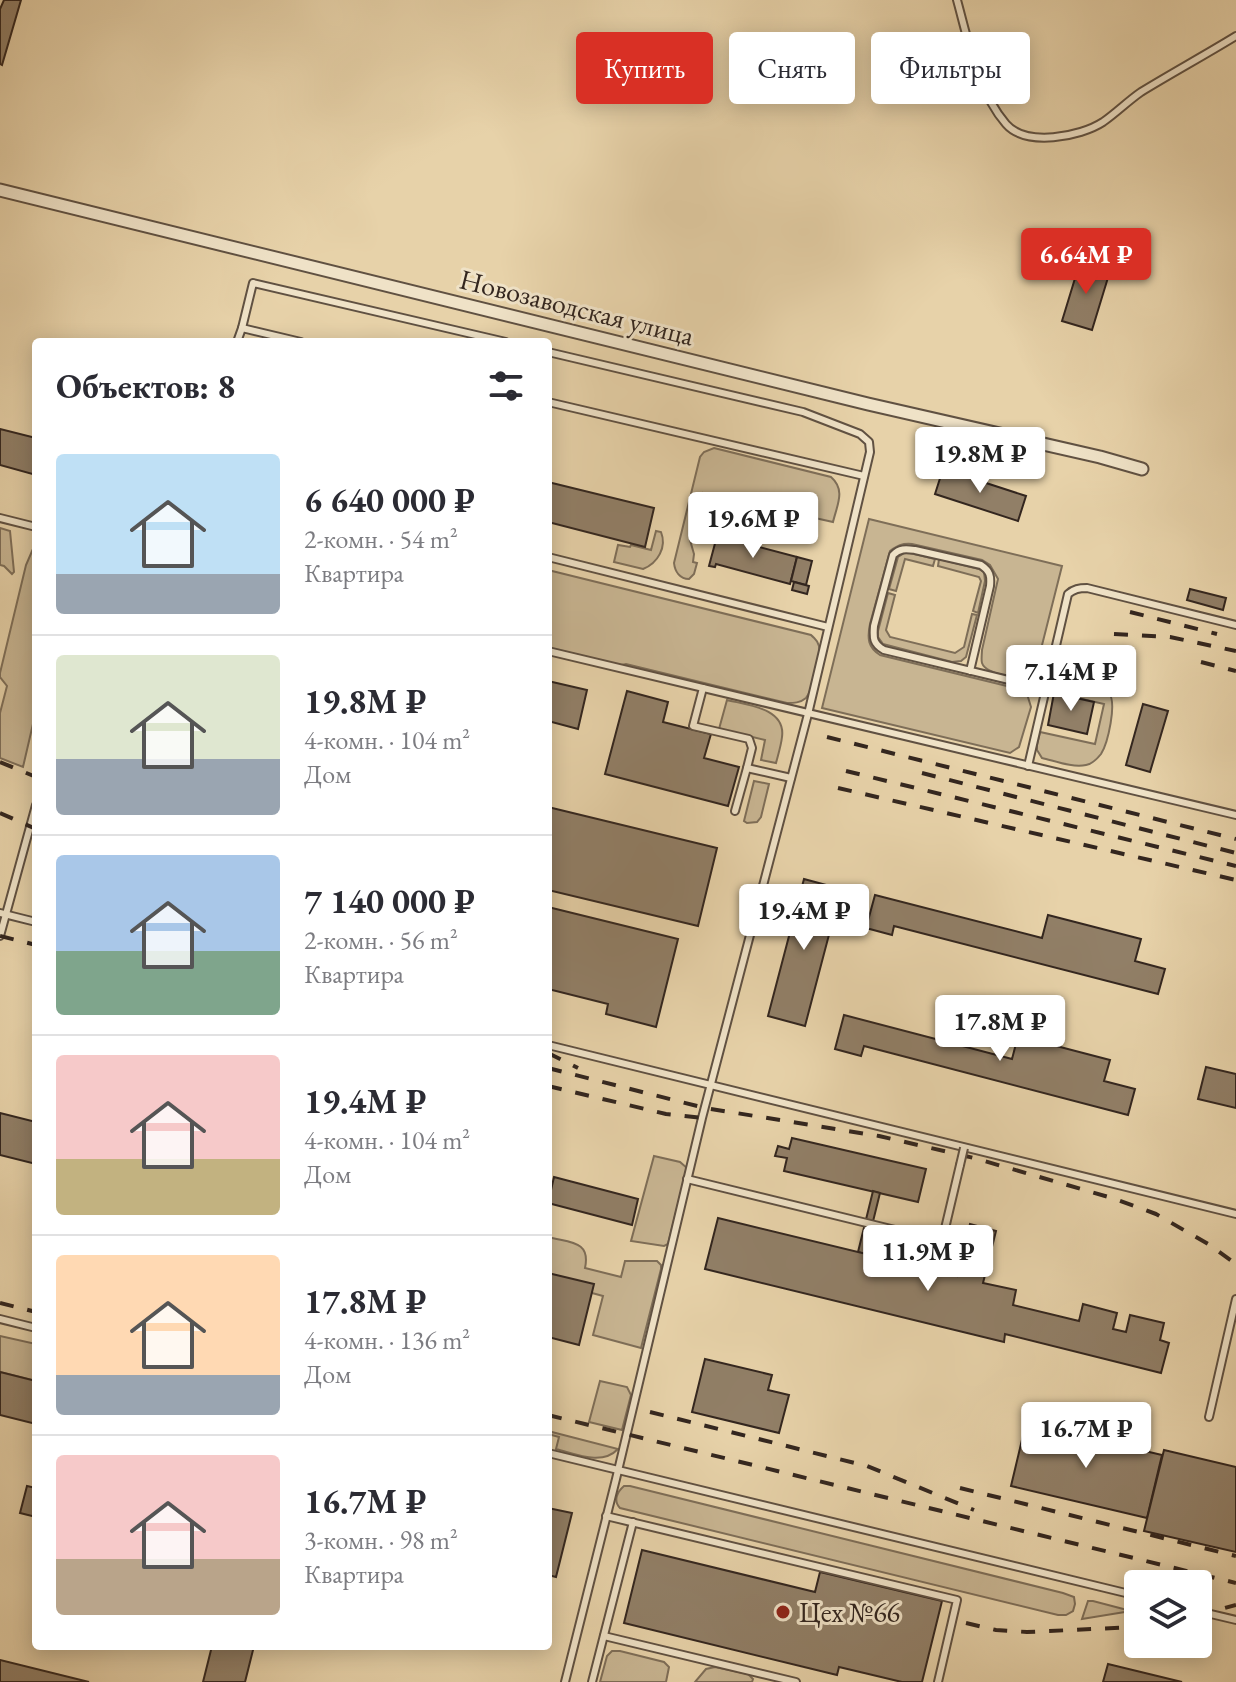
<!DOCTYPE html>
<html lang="ru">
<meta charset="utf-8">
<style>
body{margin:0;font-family:"EB Garamond",serif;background:#f7f7f7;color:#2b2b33;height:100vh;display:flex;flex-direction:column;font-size:30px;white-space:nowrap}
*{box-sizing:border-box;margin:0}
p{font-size:26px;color:#7c7c81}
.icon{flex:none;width:44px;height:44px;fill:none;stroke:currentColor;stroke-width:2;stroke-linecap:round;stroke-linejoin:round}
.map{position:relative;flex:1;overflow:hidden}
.details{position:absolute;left:32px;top:338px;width:520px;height:1312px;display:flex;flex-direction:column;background:#fff;border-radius:8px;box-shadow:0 4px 20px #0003}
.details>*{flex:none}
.top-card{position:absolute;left:576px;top:32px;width:540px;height:72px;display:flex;gap:16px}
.tools{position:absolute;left:1124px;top:1570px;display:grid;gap:16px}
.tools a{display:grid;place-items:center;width:88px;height:88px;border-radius:8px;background:#fff;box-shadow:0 4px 20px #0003;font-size:40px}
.price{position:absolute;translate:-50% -68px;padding:0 18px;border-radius:8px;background:#fff;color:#222;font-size:26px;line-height:52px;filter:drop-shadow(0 2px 4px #0008)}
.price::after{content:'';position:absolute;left:50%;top:48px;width:24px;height:18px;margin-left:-12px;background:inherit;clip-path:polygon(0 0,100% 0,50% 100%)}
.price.selected{background:#d93025;color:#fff}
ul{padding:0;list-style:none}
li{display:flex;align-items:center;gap:24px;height:200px;padding:0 24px}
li+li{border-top:2px solid #e1e1e2}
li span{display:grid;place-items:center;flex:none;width:224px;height:160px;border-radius:8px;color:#555}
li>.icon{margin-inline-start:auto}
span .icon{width:96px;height:96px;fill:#fffc;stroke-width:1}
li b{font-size:34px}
h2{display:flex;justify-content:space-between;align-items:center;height:96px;padding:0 24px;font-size:34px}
.chip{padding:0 28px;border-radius:8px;background:#fff;box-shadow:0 4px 20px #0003;font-size:28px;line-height:72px}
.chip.selected{background:#d93025;color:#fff}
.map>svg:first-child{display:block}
.green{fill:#c8b592;stroke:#7e6e58;stroke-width:2}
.building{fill:#917f67;stroke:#33261f;stroke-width:2}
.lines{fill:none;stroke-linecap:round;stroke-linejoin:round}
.lane-casing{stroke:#605142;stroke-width:10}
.street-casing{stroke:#605142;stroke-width:15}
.lane{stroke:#efe2c7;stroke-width:6}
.street{stroke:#efe2c7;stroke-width:11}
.rail{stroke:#33261f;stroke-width:4;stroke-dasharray:14 14;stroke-linecap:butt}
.lane-bridge-casing{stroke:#605142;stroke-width:10;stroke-linecap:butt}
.lane-bridge{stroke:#efe2c7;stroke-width:6}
.poi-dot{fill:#8f2418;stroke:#efe2c7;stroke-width:3}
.labels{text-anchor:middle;stroke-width:6;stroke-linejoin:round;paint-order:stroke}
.street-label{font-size:28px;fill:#33261f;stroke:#efe2c7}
.poi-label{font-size:28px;fill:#33261f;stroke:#efe2c7;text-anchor:start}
</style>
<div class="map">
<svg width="1236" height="1682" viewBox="0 0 1236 1682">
<rect width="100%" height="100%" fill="#e7d2a9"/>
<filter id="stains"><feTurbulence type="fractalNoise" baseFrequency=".0025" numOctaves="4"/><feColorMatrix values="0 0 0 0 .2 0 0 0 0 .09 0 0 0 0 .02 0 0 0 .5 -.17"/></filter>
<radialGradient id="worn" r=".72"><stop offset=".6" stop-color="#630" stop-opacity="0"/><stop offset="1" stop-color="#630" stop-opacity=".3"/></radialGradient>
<g class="green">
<path d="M714 448 831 477C846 490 837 505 833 522L703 493 690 540 694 554 693 562 697 563 694 574 689 579C680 579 675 572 674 563L700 457 704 452Z"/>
<path d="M869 519 1062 566 1038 661C1036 666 1035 670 1031 673 1021 681 986 675 982 663 981 660 982 653 982 650L998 579 990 565 982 560 912 544C902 543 897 546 890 551L870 624C867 639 868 647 880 655L1011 687 1027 694 1031 707 1019 747 1010 753 822 708Z"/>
<path d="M0 528 10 531 14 572 12 574 4 566 0 565Z"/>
<path d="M656 531 661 532C667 547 658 563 643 569L614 562 618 545 630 547 631 545 651 550Z"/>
<path d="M36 542V711L23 767 0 758V713L7 686 0 677V673L26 565Z"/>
<path d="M906 552 935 559 933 566 905 559 896 591 889 589 898 557Z"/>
<path d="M939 559 979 569 984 572 985 581 978 613 973 611 981 581 979 577 938 566Z"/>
<path d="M548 570 811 635C816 640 817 639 819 646 821 655 812 691 806 698 800 703 794 703 787 703L626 664 617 666 548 650Z"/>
<path d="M888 593 895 595 886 630 890 637 955 653 964 647 972 614 977 615 966 657 961 661 952 662 883 644 878 637V631Z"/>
<path d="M1068 679C1081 679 1101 681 1109 693 1117 703 1108 743 1101 754 1097 759 1092 764 1086 765 1073 768 1055 761 1042 758L1037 750V745L1040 732 1095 744 1104 704 1052 692 1059 683Z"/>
<path d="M727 700C747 705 786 708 782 737 781 746 778 755 776 763L761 760 765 740 719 729Z"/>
<path d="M754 781 769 784 761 817 757 822 747 823 744 821Z"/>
<path d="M654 1156 680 1162 687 1168 668 1244 664 1246 631 1241Z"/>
<path d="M548 1237C569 1243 591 1240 585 1268L621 1277 625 1261H657L661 1265V1269L641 1348 593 1335 603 1296 548 1281Z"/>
<path d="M0 1336 36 1344V1381L0 1372Z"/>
<path d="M600 1381 627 1387 631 1395 622 1430 589 1422Z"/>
<path d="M548 1431 618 1449C602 1466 576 1454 556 1449L559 1437 548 1434Z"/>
<path d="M624 1486H630L1063 1593 1074 1597 1075 1604 1073 1611 1066 1615H1058L620 1508C613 1501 617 1492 624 1486Z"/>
<path d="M1088 1601H1093L1131 1611 1082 1619Z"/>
<path d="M612 1651H620L664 1662 669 1667 666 1682H600L607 1656Z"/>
<path d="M715 1667 748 1674 753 1679 752 1682H695L706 1669Z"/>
</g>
<g class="building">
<path d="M4 0H21L2 65 0 64V9Z"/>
<path d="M1080 262 1110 271 1092 330 1062 321Z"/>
<path d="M0 429 36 438V475L0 465Z"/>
<path d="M943 469 1026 496 1018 521 935 494Z"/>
<path d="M548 482 654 508 645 547 548 522Z"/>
<path d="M717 536 797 557 790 584 716 564 715 567 709 566Z"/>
<path d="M797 557 812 561 806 585 791 581Z"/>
<path d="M794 582 809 586 807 594 792 590Z"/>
<path d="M1190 589 1226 598 1223 610 1187 600Z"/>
<path d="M548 681 587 690 578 729 548 721Z"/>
<path d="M627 691 668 702 663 722 711 734 704 758 739 767 728 806 605 774Z"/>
<path d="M1054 693 1094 702 1087 734 1048 725Z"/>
<path d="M1143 704 1168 711 1150 772 1126 765Z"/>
<path d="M548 807 717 848 698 926 548 890Z"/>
<path d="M804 879 841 889 805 1026 768 1016Z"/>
<path d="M875 895 1042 938 1048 915 1141 939 1135 961 1165 969 1158 994 894 926 892 935 866 928Z"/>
<path d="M548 907 678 939 656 1027 606 1014 608 1004 548 989Z"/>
<path d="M844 1015 1012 1059 1018 1036 1110 1060 1104 1081 1135 1089 1128 1115 864 1046 861 1056 835 1049Z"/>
<path d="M1206 1067 1236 1074V1108L1198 1099Z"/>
<path d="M0 1113 36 1122V1164L0 1155Z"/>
<path d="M792 1138 926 1169 918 1202 784 1171 787 1158 775 1156 778 1146 789 1149Z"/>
<path d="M554 1177 638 1199 632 1225 548 1203Z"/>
<path d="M873 1191 880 1193 865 1254 858 1252Z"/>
<path d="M718 1218 957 1276 970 1224 996 1231 983 1283 1016 1290 1013 1305 1079 1321 1083 1304 1117 1313 1113 1329 1126 1332 1130 1315 1164 1323 1160 1340 1169 1343 1161 1373 1005 1334 1004 1342 705 1269Z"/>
<path d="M548 1273 594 1284 579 1345 548 1337Z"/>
<path d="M705 1359 772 1375 768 1390 789 1395 779 1433 692 1412Z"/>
<path d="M0 1372 36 1381V1424L0 1415Z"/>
<path d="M1026 1423 1162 1455 1147 1518 1011 1486Z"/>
<path d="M1164 1450 1236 1467V1552L1144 1531Z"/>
<path d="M27 1486 36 1488V1517L20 1513Z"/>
<path d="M548 1508 572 1513 556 1577 548 1575Z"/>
<path d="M642 1550 815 1592 820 1572 942 1601 922 1682H902L839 1667 837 1675 624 1623Z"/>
<path d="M212 1646H254L245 1682H203Z"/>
<path d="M0 1660 89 1682H0Z"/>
<path d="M1108 1664 1182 1682H1103Z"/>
</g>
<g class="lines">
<g class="lane-casing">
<g id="lane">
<path d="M957 0C968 40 978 92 1006 124 1026 147 1080 137 1103 122 1116 113 1128 101 1141 92 1172 73 1205 55 1236 36"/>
<path d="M242 328 253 283 506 342"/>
<path d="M237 342 242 328 301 342"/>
<path d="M548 352 803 412 860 434 869 442 870 452 808 714 702 1118 616 1479 565 1682"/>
<path d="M548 402 864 476"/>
<path d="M0 518 36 527"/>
<path d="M548 557 828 627"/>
<path d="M548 651 1236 815"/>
<path d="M970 671 990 586C991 576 990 571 981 565L915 550C906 549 900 548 893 555L874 626C873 638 873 644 884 650L1046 689"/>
<path d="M703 688 693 726 749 739 752 748 747 768 791 778"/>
<path d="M1028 766 1068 594C1074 589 1079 588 1087 588L1236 625"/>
<path d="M735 811 747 768"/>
<path d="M0 913 36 922"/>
<path d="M0 936 36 805"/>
<path d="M548 1045 1236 1214"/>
<path d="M687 1179 936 1240 943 1237 960 1165"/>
<path d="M0 1319 36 1328"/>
<path d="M1209 1417 1236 1299"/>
<path d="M548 1453 1138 1596"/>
<path d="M606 1516 957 1600 938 1682"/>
<path d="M1198 1611 1236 1620"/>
<path d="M604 1636 796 1682"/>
<path d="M592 1682 633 1522"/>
</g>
</g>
<g class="street-casing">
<path id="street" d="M0 190 868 404 1100 457 1142 469"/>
</g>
<use href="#lane" class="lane"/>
<use href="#street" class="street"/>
<g class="rail">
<path d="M1130 612 1217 634"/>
<path d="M1114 634 1170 637 1236 651"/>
<path d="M1201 662 1236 671"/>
<path d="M827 737 1236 839"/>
<path d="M0 762 36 777"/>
<path d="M846 771 1236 866"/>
<path d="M922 773 1236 853"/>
<path d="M838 788 1236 880"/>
<path d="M0 813 36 829"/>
<path d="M0 936 36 945"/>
<path d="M548 1053 578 1068"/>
<path d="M548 1068 705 1108 879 1136 974 1158 1112 1198 1156 1214 1208 1244 1236 1264"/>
<path d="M548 1086 666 1114 712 1119"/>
<path d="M0 1303 36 1312"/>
<path d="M650 1412 867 1466 974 1510"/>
<path d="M548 1415 1236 1583"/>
<path d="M960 1488 1236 1556"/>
<path d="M1198 1615 1236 1605"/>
<path d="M966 1623 996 1630 1027 1632 1138 1627"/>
</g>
<g class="lane-bridge-casing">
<path id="lane-bridge" d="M960 1165 964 1148"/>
</g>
<use href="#lane-bridge" class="lane-bridge"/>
</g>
<circle class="poi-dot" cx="783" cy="1612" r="8"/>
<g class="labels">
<g class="street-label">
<text transform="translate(577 307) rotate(14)" y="10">Новозаводская улица</text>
</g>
<g class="poi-label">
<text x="799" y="1622">Цех №66</text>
</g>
</g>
<rect width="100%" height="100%" filter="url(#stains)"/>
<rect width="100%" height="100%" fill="url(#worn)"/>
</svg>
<div class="tools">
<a><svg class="icon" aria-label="layers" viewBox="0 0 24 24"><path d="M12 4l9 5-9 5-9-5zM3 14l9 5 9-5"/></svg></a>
</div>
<b class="price selected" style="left:1086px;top:296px">6.64M ₽</b>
<b class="price" style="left:980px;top:495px">19.8M ₽</b>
<b class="price" style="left:753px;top:560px">19.6M ₽</b>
<b class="price" style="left:1071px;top:713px">7.14M ₽</b>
<b class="price" style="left:804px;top:952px">19.4M ₽</b>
<b class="price" style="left:1000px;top:1063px">17.8M ₽</b>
<b class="price" style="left:928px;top:1293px">11.9M ₽</b>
<b class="price" style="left:1086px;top:1470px">16.7M ₽</b>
<div class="top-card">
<a class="chip selected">Купить</a>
<a class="chip">Снять</a>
<a class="chip">Фильтры</a>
</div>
<section class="details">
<h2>Объектов: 8<svg class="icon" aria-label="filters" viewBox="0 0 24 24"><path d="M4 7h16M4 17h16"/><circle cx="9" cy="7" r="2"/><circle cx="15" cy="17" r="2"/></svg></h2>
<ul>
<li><span style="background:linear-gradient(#bfe0f5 75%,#9aa5b1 0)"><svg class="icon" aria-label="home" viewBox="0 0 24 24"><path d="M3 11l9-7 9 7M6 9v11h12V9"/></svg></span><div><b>6 640 000 ₽</b><p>2-комн. · 54 m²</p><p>Квартира</p></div></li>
<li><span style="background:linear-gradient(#dfe7d0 65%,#9aa5b1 0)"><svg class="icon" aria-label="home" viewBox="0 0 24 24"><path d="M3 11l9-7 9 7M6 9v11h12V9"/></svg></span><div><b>19.8M ₽</b><p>4-комн. · 104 m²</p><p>Дом</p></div></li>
<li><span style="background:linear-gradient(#a9c7e8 60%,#7fa58c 0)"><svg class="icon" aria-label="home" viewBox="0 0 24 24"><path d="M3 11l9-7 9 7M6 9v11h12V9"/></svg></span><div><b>7 140 000 ₽</b><p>2-комн. · 56 m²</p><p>Квартира</p></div></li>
<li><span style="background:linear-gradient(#f6c9c9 65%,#c2b280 0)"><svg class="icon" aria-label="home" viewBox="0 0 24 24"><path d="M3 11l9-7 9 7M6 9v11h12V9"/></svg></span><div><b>19.4M ₽</b><p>4-комн. · 104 m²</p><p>Дом</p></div></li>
<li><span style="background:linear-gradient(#ffd9b3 75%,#9aa5b1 0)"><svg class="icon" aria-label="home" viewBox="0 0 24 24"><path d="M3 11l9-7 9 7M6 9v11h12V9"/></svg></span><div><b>17.8M ₽</b><p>4-комн. · 136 m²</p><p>Дом</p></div></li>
<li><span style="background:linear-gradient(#f6c9c9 65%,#b9a48a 0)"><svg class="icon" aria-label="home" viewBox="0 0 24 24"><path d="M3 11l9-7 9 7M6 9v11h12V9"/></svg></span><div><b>16.7M ₽</b><p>3-комн. · 98 m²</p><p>Квартира</p></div></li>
</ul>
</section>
</div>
